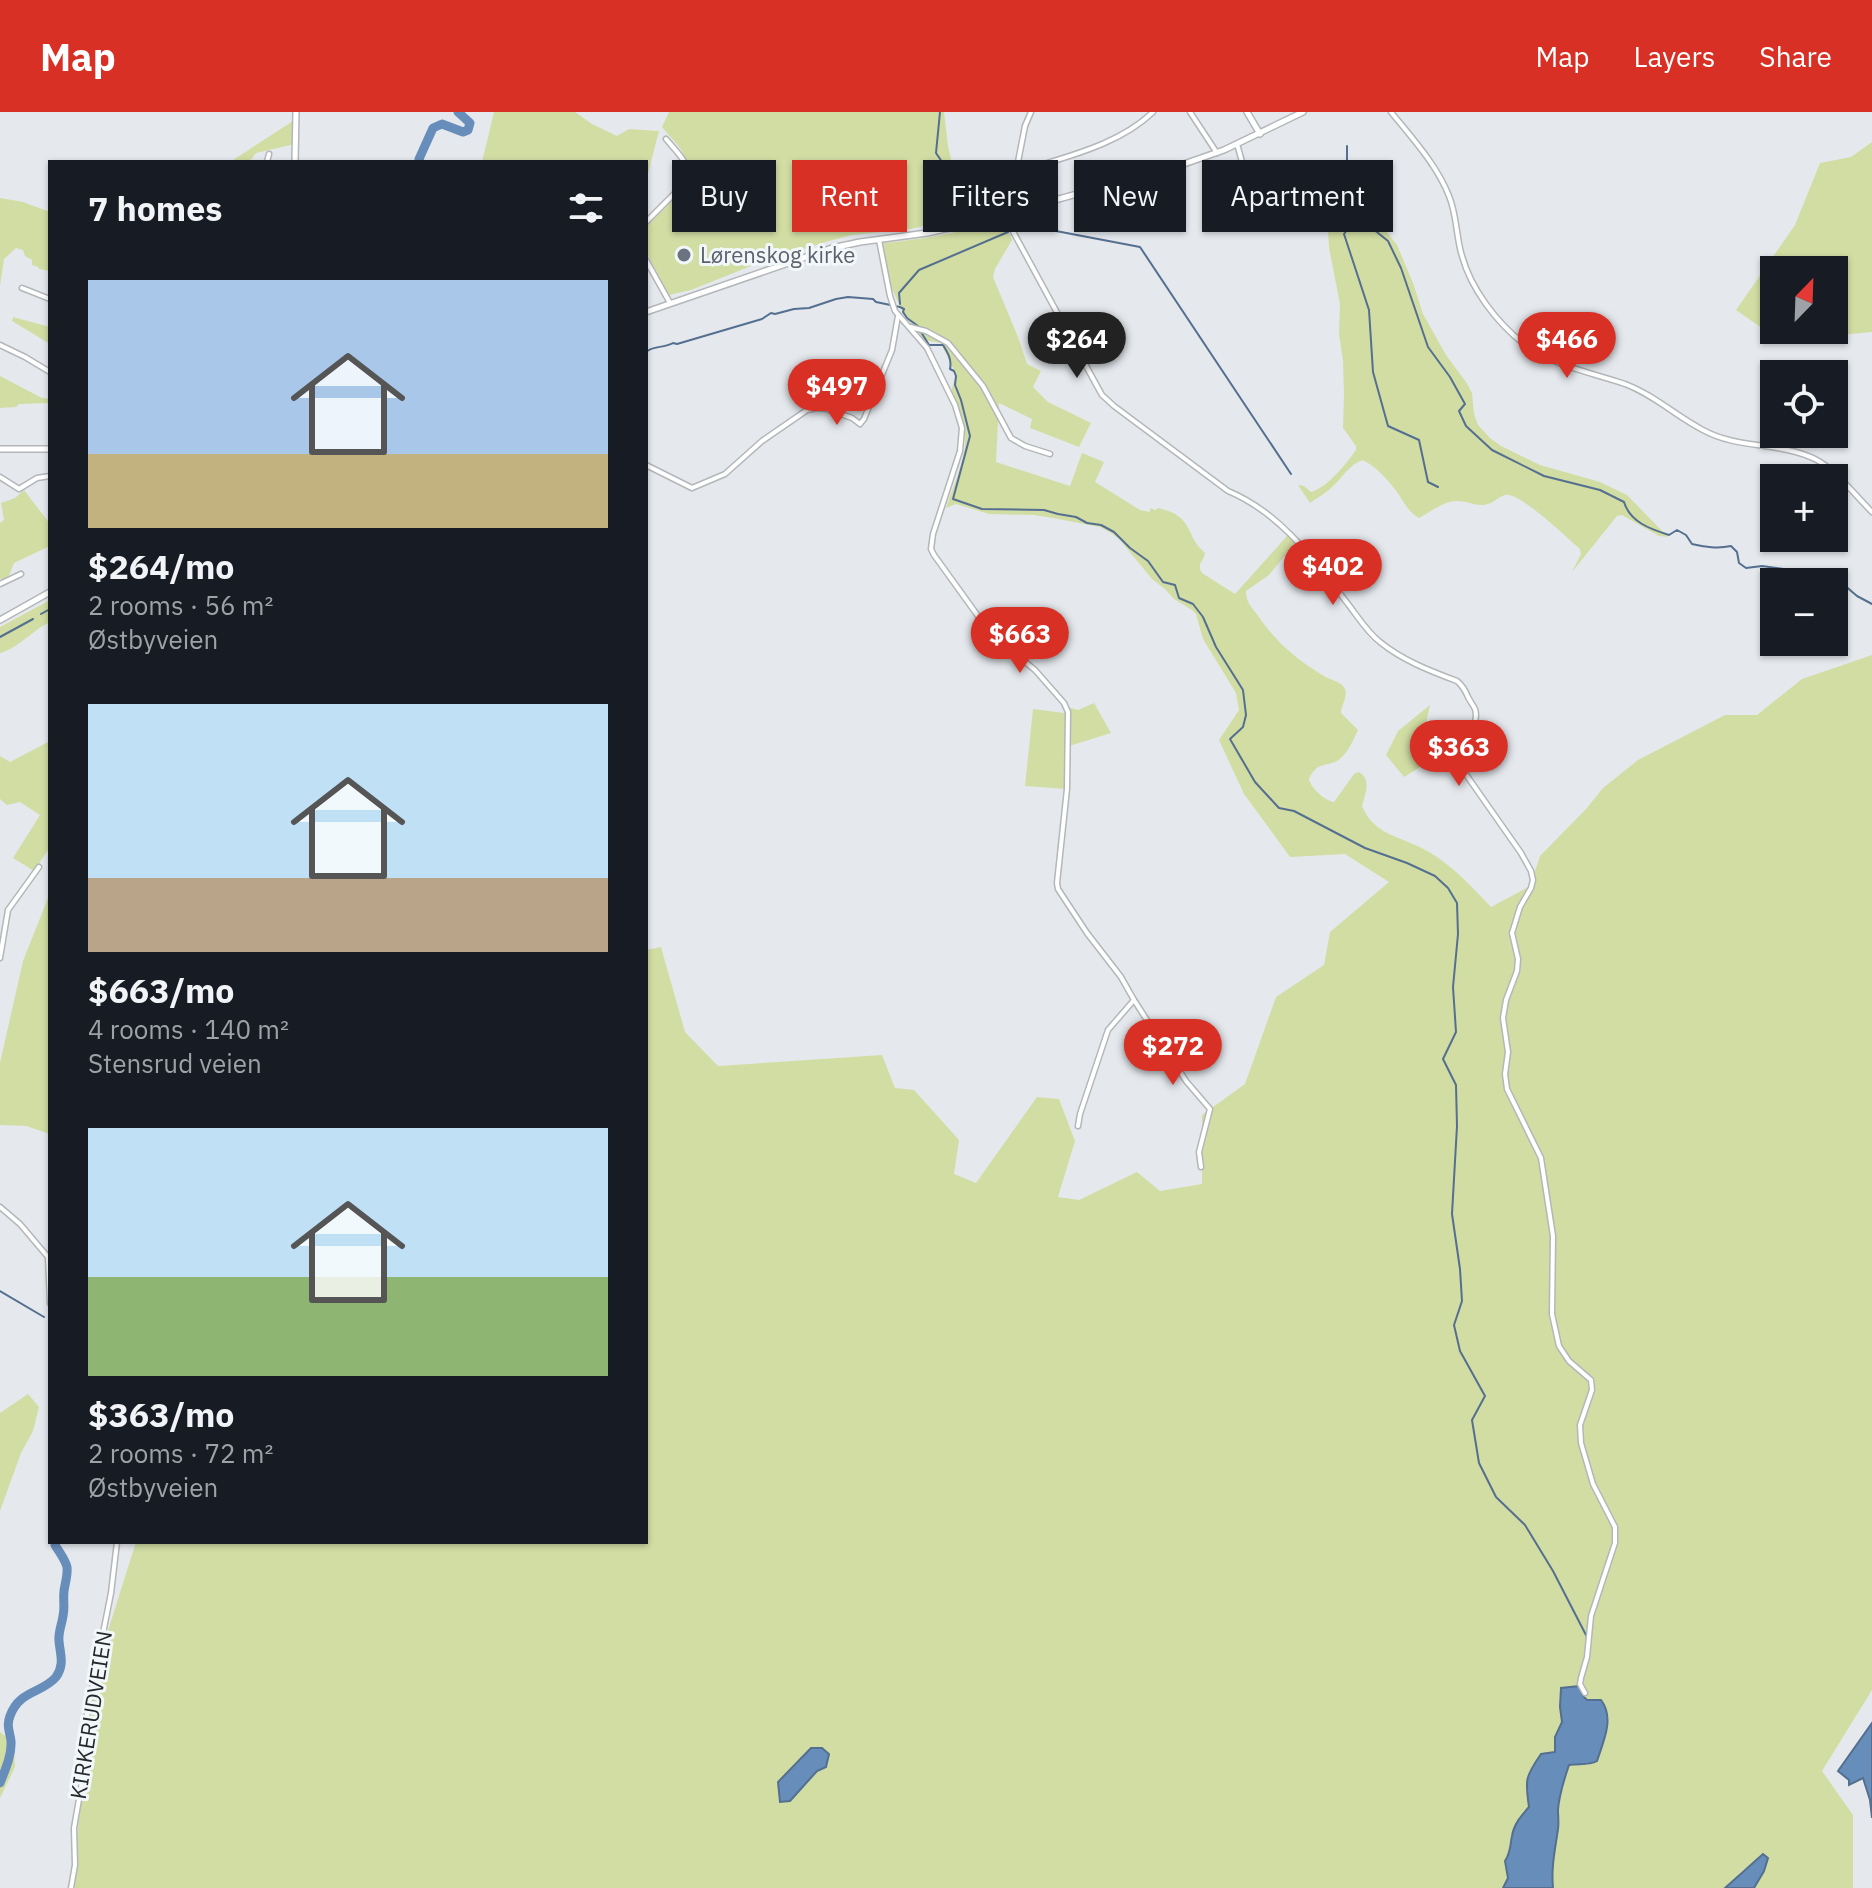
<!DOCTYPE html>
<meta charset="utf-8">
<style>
body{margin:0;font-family:"IBM Plex Sans",sans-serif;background:#20242c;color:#f1f3f6;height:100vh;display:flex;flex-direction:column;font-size:30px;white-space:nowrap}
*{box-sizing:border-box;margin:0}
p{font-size:26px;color:#9ea1a6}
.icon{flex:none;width:44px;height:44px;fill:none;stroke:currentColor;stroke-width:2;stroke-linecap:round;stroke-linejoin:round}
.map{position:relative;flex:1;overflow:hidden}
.sheet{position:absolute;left:48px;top:48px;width:600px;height:1384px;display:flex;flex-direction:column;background:#171b24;border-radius:0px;box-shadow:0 2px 6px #0004}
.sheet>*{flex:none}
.guide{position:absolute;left:672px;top:48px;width:760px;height:72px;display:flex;gap:16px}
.needle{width:52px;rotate:23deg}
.tools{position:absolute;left:1760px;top:144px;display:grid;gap:16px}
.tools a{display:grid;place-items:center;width:88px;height:88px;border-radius:0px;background:#171b24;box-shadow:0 2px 6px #0004;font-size:40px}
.price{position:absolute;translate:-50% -68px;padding:0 18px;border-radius:28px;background:#d93025;color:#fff;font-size:26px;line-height:52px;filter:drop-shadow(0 2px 4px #0008)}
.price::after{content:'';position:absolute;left:50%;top:48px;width:24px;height:18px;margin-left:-12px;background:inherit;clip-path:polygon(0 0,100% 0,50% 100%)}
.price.on{background:#222;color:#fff}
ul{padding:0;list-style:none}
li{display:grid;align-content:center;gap:16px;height:424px;padding:0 40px}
li span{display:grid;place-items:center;height:248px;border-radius:0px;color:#555}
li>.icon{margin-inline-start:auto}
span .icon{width:144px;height:144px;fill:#fffc;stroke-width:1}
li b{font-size:34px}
h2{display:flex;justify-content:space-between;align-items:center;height:96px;padding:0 40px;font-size:34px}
.chip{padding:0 28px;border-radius:0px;background:#171b24;box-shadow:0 2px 6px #0004;font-size:28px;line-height:72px}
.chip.on{background:#d93025;color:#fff}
header{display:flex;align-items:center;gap:48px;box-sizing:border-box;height:112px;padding:0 40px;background:#d93025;color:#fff}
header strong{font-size:38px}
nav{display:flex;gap:44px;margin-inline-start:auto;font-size:28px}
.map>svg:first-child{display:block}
.green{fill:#d2dda4;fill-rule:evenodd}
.water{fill:#678ebb;stroke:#546f8f;stroke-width:2}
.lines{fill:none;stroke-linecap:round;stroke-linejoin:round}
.stream{stroke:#546f8f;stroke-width:2}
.river{stroke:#678ebb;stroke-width:9}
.minor-casing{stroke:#b3b7ba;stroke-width:7}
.tertiary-casing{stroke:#b3b7ba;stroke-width:8}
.secondary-casing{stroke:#b3b7ba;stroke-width:8}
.minor{stroke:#fff;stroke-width:4}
.tertiary{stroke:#fff;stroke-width:5}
.secondary{stroke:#fff;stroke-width:5}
.worship-dot{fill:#6b7280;stroke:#f2f7fa;stroke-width:3}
.labels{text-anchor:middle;stroke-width:6;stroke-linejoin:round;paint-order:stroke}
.worship-label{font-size:22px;fill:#5b616d;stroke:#f2f7fa;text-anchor:start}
.street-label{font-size:22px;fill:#262829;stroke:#f2f7fa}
</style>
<header>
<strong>Map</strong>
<nav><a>Map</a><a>Layers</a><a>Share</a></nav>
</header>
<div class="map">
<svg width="1872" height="1776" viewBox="0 0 1872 1776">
<rect width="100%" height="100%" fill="#e5e9ed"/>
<g class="green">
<path d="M494 0H575L592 12 617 24 629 17 659 19 646 69V50H482Z"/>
<path d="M669 0H944L948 34 958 78 943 84 948 109 910 117 852 123 829 129 751 154 691 178 669 183 646 140V114L679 83 695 63 680 36 662 15Z"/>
<path d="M296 7 295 32 256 41 249 50H230Z"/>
<path d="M1872 30V220L1798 227 1772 223 1736 198 1795 113 1820 51 1851 45ZM1774 158H1834V218H1774Z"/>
<path d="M1345 49 1359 62 1355 67 1353 73 1359 89 1368 105 1386 119 1397 133 1413 171 1423 202 1446 243 1466 270 1472 281 1474 302 1478 313 1490 326 1501 334 1540 353 1600 370 1627 383 1668 425 1659 424 1622 403 1617 404 1572 460 1581 442 1580 437C1567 426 1519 379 1505 383 1496 386 1492 393 1482 393 1473 393 1466 389 1458 389 1444 388 1431 400 1419 406 1408 400 1404 390 1397 380 1388 368 1376 354 1362 348 1348 354 1343 365 1332 375 1326 381 1317 386 1310 391L1298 373 1304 374 1311 380C1327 376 1346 352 1356 338V334L1343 316 1344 282 1343 249 1339 222 1340 192 1329 136 1327 99 1319 74 1320 72 1322 73C1326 84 1330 103 1345 97L1342 73Z"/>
<path d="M0 86 23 90 50 100V159L39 157 38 155 32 153V148L25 144 23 138 16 136 4 147 0 174Z"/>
<path d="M997 110 1004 111 1012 128 995 157 993 165 1018 225 1027 252 1041 259 1033 275 1048 290 1091 311 1079 335 1030 316 1032 307 999 291 996 350 1070 374 1082 341 1104 350 1095 370 1140 398 1149 400 1151 396 1155 398 1158 396C1195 404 1184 423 1205 441 1204 449 1196 452 1202 461L1235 482 1288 423 1296 430 1269 463 1246 479C1246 489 1250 494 1256 501 1275 529 1295 547 1324 564 1331 568 1342 570 1345 577 1348 584 1341 594 1341 601L1358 618C1354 627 1348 640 1341 646 1328 657 1318 647 1309 667 1311 676 1325 689 1334 690L1354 662 1359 660C1372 668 1365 682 1362 694 1375 725 1403 724 1429 740 1453 754 1472 775 1491 795L1530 774 1540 744 1586 697 1603 676 1638 648 1725 603H1757L1802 567 1872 543V1578L1822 1659 1853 1703V1776H1754L1764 1759 1768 1746 1744 1757 1725 1776H1553C1551 1755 1555 1738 1558 1717 1559 1711 1558 1704 1558 1698 1559 1682 1564 1668 1569 1653L1578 1651 1589 1653 1587 1588 1583 1584 1560 1595 1562 1610 1555 1625V1640L1526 1673 1529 1695C1521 1704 1514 1712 1512 1724 1510 1733 1511 1740 1505 1749L1508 1766 1503 1776H72L93 1566 136 1430H646V838L661 835 685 920 718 954 882 943 895 976 914 978 959 1028 954 1062 976 1071 1037 985 1059 987 1075 1029 1058 1085 1079 1088 1137 1060 1160 1079 1202 1072V1003L1245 972 1276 885 1324 853 1330 820 1389 770 1345 742 1290 745 1244 682 1219 628 1239 598 1236 581 1203 527 1196 502 1192 498 1174 487 1165 477 1152 467 1120 428 1111 421 1100 415 1053 406 1034 403 989 402 956 392 946 396C962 349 977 326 951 280L956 262 941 231 924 228 904 203 889 170 882 131C922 128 958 120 997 110ZM817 1659 790 1689 778 1670 786 1663Z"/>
<path d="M13 205 50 215V232L12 209Z"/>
<path d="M0 264 42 286 50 287V291L19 292 16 295 0 296Z"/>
<path d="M24 378 50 412V434L14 451 8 466 2 469 0 466V411L4 408 1 391 15 386Z"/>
<path d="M50 488V510C31 519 19 536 0 541V515Z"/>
<path d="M1094 591 1111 621 1069 634 1067 677 1025 674 1033 597 1064 601 1071 596 1078 598Z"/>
<path d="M1430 593 1424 620 1438 644 1404 665 1386 643 1398 619Z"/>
<path d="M50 629V739L48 738 34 759 13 746 40 703 20 690 7 693 0 687V644L10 650Z"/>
<path d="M50 781V1022L26 1014 0 1013V951L23 849Z"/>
<path d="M28 1282 39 1295 33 1319 21 1341 0 1399V1301Z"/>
<path d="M0 1620 14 1631 15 1655 0 1686Z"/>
</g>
<g class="water">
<path d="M1579 1574 1583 1584 1587 1588H1601C1615 1606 1603 1630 1597 1649 1588 1654 1579 1651 1569 1653 1564 1668 1559 1682 1558 1698 1558 1704 1559 1711 1558 1717 1555 1738 1551 1755 1553 1776H1503L1508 1766 1505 1749C1511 1740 1510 1733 1512 1724 1514 1712 1521 1704 1529 1695 1525 1668 1525 1665 1541 1642L1555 1640V1625L1562 1610 1560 1595 1561 1576Z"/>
<path d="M1872 1611V1706L1870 1688 1863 1666 1849 1673V1668L1838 1659Z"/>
<path d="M811 1636H822L829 1642 826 1655 817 1659 790 1689 780 1690 778 1670Z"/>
<path d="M1763 1742 1768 1746 1764 1759 1754 1776H1725Z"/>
</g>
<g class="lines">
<g class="stream">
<path d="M940 0 936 41 961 78 969 99"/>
<path d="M1347 34V74L1344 81 1352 100 1388 129 1401 156 1428 235 1450 265 1465 292 1459 299 1466 314 1492 338 1544 364 1600 378 1624 390C1630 410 1650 417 1669 423L1677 418 1686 423 1692 432C1706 435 1717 437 1731 434L1737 440 1739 451 1746 456 1762 454 1828 463 1829 466 1839 460 1842 462"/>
<path d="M1356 106 1344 122 1369 198 1373 260 1388 314 1419 328 1428 370 1438 375"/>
<path d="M1015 116 1035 115 1140 135 1291 362"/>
<path d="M900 192 899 181 919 158 1008 120"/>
<path d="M921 220 929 233H943C948 241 952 248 950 257L954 259 956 264 955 273 961 288 970 324 953 387 982 397 1044 398 1058 402 1076 405 1087 411 1101 413 1114 420 1130 436 1148 449 1163 470 1175 473 1179 486 1193 492 1203 505 1216 535 1243 578 1246 603 1243 615 1230 627 1255 670 1279 696 1294 699 1365 736 1407 751 1435 764 1448 776 1457 791 1458 822 1453 875 1456 920 1443 947 1456 973 1457 1014 1452 1102 1460 1157 1462 1189 1454 1213 1460 1239 1485 1284 1472 1308 1479 1351 1496 1385 1525 1413 1553 1459 1587 1525"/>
<path d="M646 240C652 234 664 236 673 231L677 232 762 207 771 201 775 202 794 197 809 196 836 187 848 185 873 187 876 190 900 195 904 197 903 200 907 206 918 214"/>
<path d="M1843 472 1857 484 1872 492"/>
<path d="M41 502 50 497"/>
<path d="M0 525 33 507"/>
<path d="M0 1179 44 1205"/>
</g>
<g class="river">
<path d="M420 50 419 47 433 16 442 12 463 20 468 18 470 11 458 0"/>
<path d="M0 1671C5 1658 12 1643 11 1629 10 1620 6 1614 10 1604 19 1578 43 1581 56 1565 65 1552 60 1542 59 1529 58 1520 62 1512 63 1504 65 1496 63 1488 64 1479 65 1471 68 1463 67 1455 65 1447 59 1440 55 1433L56 1430"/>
</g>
<g class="minor-casing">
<g id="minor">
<path d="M1190 0 1217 41"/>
<path d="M1391 0C1412 26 1437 53 1449 84 1457 103 1456 125 1462 144 1471 177 1497 211 1524 232 1550 253 1593 261 1625 272 1654 283 1676 304 1703 318 1737 337 1780 330 1815 347 1835 357 1856 384 1872 400"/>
<path d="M1237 32 1252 85"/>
<path d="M267 50 269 42"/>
<path d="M1016 59C1027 58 1037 54 1047 51 1084 40 1125 27 1153 0"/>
<path d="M1011 86 1025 14 1031 0"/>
<path d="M1004 103 1097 274 1102 283 1114 294 1228 379C1281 401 1314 448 1348 492 1358 505 1367 520 1380 530 1402 548 1430 559 1457 569 1463 574 1465 578 1468 585 1470 589 1473 593 1475 597 1481 617 1456 633 1460 654L1521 741 1531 759 1533 768 1531 776 1520 795 1512 821 1518 847 1517 859 1506 888 1503 906 1508 940 1505 962 1507 977 1541 1046 1553 1124 1552 1202 1559 1234 1569 1249 1591 1268 1592 1278 1580 1313 1581 1331 1593 1372 1615 1415V1431L1591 1504 1587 1545 1581 1566 1580 1572 1585 1581"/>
<path d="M646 110 688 68C691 52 676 39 666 27"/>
<path d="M879 128 890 184 895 199 927 236 955 293 962 316 960 339 933 422 931 437 934 443 991 522 1035 558 1064 591 1068 600 1067 677 1057 771 1058 777 1087 821 1121 865 1134 888 1108 918 1080 1002 1078 1014"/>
<path d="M646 148 670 191"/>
<path d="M22 176 50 187"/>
<path d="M910 215 926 219 948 231 983 274 1011 326 1025 334 1050 342"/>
<path d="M0 233 25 245 50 260"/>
<path d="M646 353 692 376 725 362 762 329 807 298 817 296 827 297 852 306 860 312 864 307 892 238 898 204"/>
<path d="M0 365 19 377 37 366 50 364"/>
<path d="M0 472 21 462"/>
<path d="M0 846 8 798 39 755"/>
<path d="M1134 888 1186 969 1210 997 1199 1040 1201 1055"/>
<path d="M0 1095 20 1112 48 1145 50 1191"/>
<path d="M71 1776 75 1753 74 1716 85 1653 87 1602 111 1481 117 1430"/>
</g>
</g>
<g class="tertiary-casing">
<g id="tertiary">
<path d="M1247 0 1260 22"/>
<path d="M0 337H50"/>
</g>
</g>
<g class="secondary-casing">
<g id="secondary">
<path d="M295 50 296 0"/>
<path d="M646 200 832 136 860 130 927 121 972 111 1181 53 1224 38 1303 0"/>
<path d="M0 508 50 480"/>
</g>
</g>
<use href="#minor" class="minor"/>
<use href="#tertiary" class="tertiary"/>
<use href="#secondary" class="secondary"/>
</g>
<circle class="worship-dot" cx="684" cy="143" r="8"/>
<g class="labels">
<g class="worship-label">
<text x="700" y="151">Lørenskog kirke</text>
</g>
<g class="street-label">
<text transform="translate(91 1603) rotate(-81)" y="8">KIRKERUDVEIEN</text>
</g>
</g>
</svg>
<div class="tools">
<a><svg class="needle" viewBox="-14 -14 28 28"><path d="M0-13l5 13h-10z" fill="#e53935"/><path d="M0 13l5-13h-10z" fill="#9ea1a6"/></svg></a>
<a><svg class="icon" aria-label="locate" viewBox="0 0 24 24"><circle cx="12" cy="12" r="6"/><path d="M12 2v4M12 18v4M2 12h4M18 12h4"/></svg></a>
<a>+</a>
<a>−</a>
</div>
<b class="price on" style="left:1077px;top:268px">$264</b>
<b class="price" style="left:1567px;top:268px">$466</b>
<b class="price" style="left:837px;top:315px">$497</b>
<b class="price" style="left:1333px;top:495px">$402</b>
<b class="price" style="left:1020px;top:563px">$663</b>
<b class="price" style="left:1459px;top:676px">$363</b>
<b class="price" style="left:1173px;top:975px">$272</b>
<div class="guide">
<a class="chip">Buy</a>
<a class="chip on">Rent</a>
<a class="chip">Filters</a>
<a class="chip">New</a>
<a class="chip">Apartment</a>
</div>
<section class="sheet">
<h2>7 homes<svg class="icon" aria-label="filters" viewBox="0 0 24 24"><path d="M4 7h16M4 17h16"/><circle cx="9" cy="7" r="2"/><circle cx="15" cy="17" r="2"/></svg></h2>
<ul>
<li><span style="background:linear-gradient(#a9c7e8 70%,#c2b280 0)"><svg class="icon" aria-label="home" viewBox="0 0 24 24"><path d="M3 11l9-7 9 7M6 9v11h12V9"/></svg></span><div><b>$264/mo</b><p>2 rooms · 56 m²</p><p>Østbyveien</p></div></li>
<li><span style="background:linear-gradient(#bfe0f5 70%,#b9a48a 0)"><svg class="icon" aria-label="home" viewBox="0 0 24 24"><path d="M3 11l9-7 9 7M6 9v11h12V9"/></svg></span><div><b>$663/mo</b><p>4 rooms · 140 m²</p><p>Stensrud veien</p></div></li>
<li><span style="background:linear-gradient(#bfe0f5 60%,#8fb573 0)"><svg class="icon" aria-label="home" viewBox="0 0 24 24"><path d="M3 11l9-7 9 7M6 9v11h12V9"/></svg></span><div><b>$363/mo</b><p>2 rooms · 72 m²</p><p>Østbyveien</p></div></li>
</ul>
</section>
</div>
